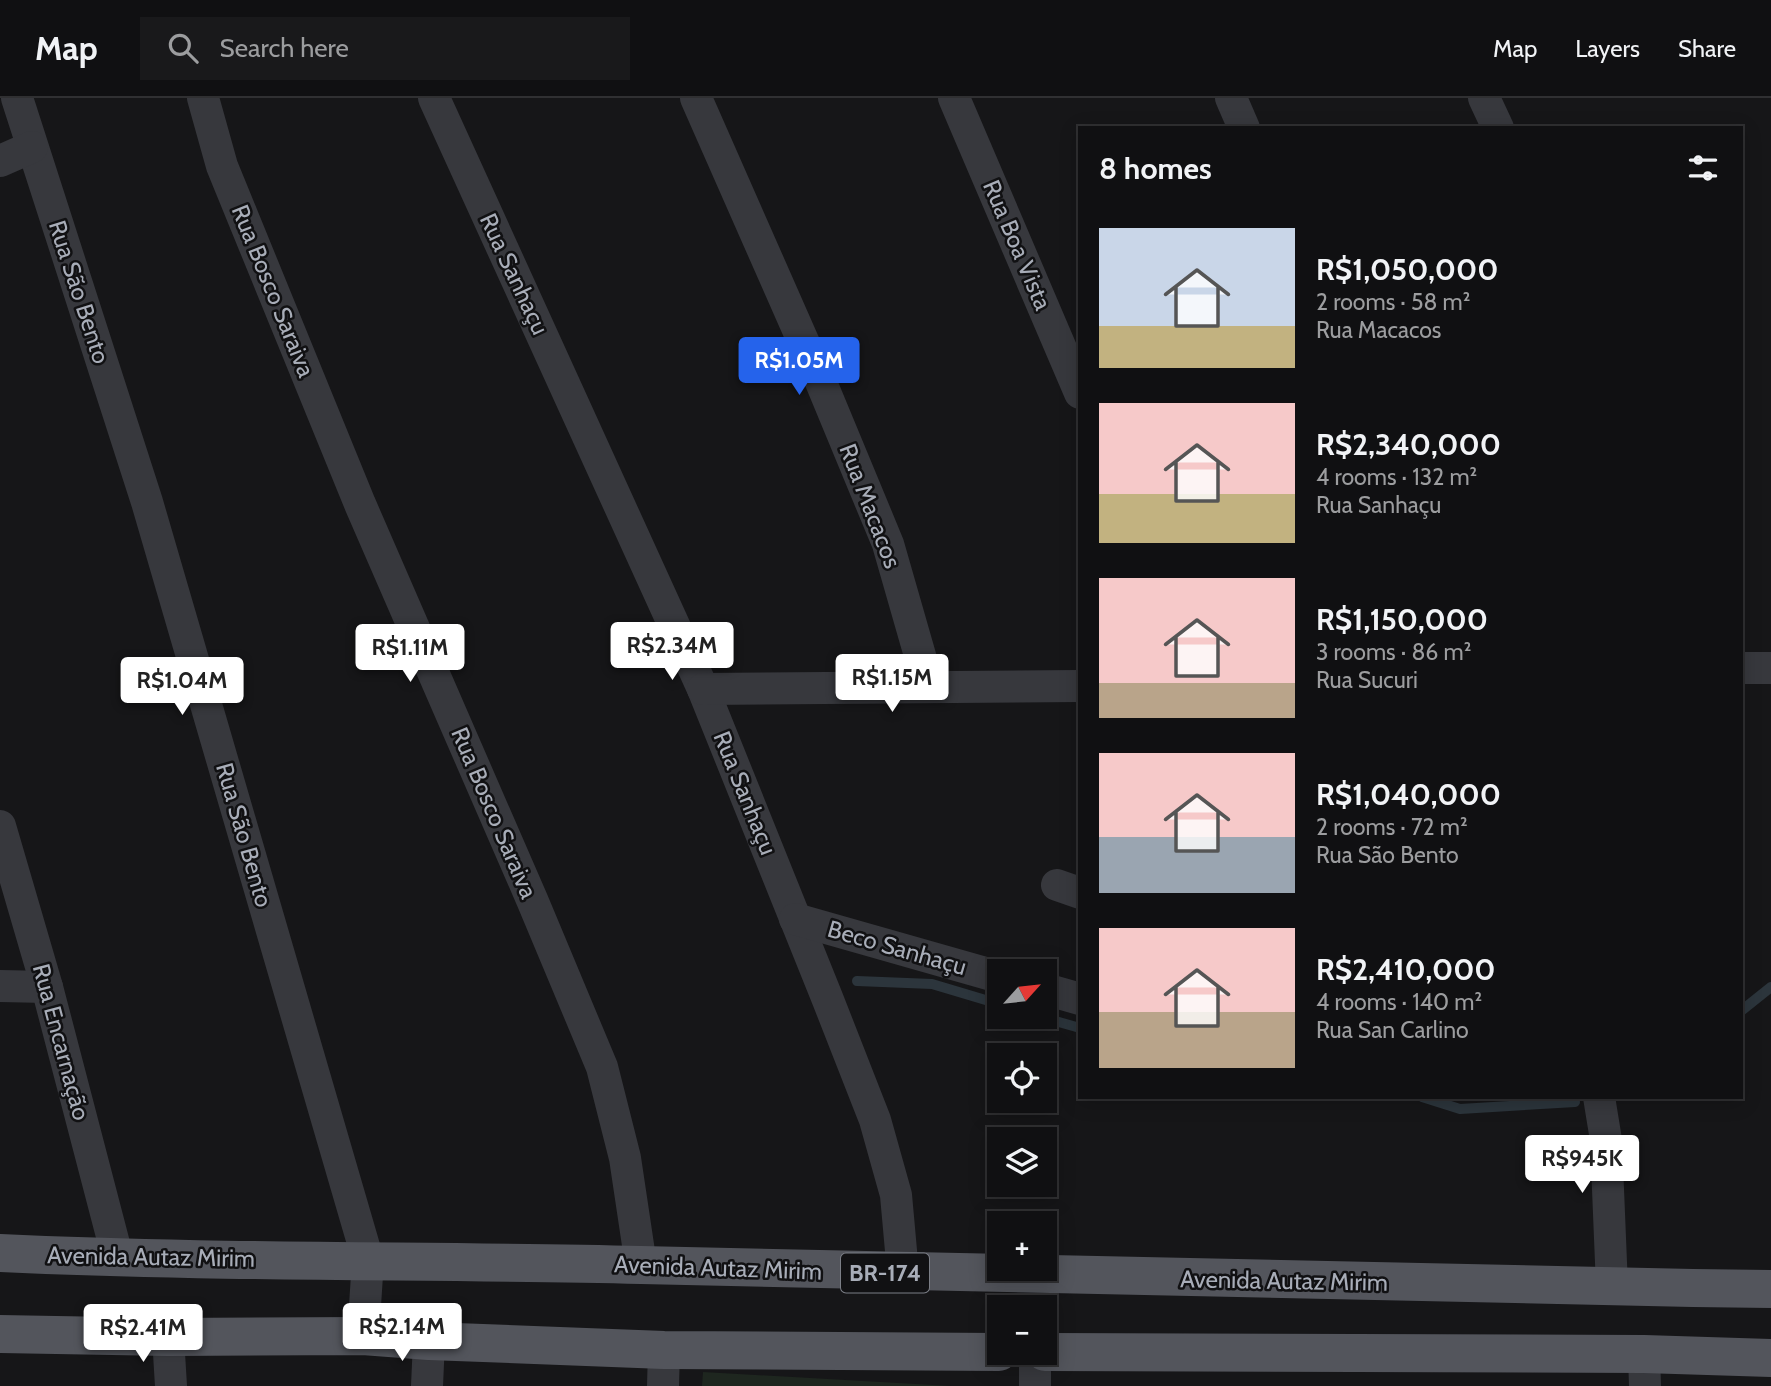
<!DOCTYPE html>
<meta charset="utf-8">
<style>
body{margin:0;font-family:Cabin,sans-serif;background:#19191b;color:#f1f3f6;height:100vh;display:flex;flex-direction:column;font-size:26px;white-space:nowrap}
*{box-sizing:border-box;margin:0}
p{font-size:23px;color:#9c9d9f}
.icon{flex:none;width:38px;height:38px;fill:none;stroke:currentColor;stroke-width:2;stroke-linecap:round;stroke-linejoin:round}
.map{position:relative;flex:1;overflow:hidden}
.panel{position:absolute;left:1078px;top:28px;width:665px;height:973px;display:flex;flex-direction:column;background:#101012;border-radius:0px;box-shadow:0 4px 18px #0003,0 0 0 2px #303032}
.panel>*{flex:none}
.needle{width:46px;rotate:63deg}
.fabs{position:absolute;left:987px;top:861px;display:grid;gap:14px}
.fabs a{display:grid;place-items:center;width:70px;height:70px;border-radius:0px;background:#101012;box-shadow:0 4px 18px #0003,0 0 0 2px #303032;font-size:35px}
.price{position:absolute;translate:-50% -60px;padding:0 16px;border-radius:7px;background:#fff;color:#222;font-size:23px;line-height:46px;filter:drop-shadow(0 2px 4px #0008)}
.price::after{content:'';position:absolute;left:50%;top:42px;width:21px;height:16px;margin-left:-10px;background:inherit;clip-path:polygon(0 0,100% 0,50% 100%)}
.price.selected{background:#2563eb;color:#fff}
ul{padding:0;list-style:none}
li{display:flex;align-items:center;gap:21px;height:175px;padding:0 21px}
li span{display:grid;place-items:center;flex:none;width:196px;height:140px;border-radius:0px;color:#555}
li>.icon{margin-inline-start:auto}
span .icon{width:84px;height:84px;fill:#fffc;stroke-width:1}
li b{font-size:30px}
h2{display:flex;justify-content:space-between;align-items:center;height:84px;padding:0 21px;font-size:30px}
header{display:flex;align-items:center;gap:42px;box-sizing:border-box;height:98px;padding:0 35px;background:#101012;border-bottom:2px solid #303032}
header strong{font-size:33px}
nav{display:flex;gap:38px;margin-inline-start:auto;font-size:24px}
.search{width:490px;height:63px;background:#19191b;display:flex;align-items:center;gap:18px;box-sizing:border-box;padding:0 24px;border-radius:0px;color:#9c9d9f;font-size:26px}
.map>svg:first-child{display:block}
.green{fill:#1e261f}
.lines{fill:none;stroke-linecap:round;stroke-linejoin:round}
.stream{stroke:#2c353c;stroke-width:10}
.minor{stroke:#37383d;stroke-width:32}
.major{stroke:#53555c;stroke-width:38}
.labels{text-anchor:middle;stroke-width:5;stroke-linejoin:round;paint-order:stroke}
.shield{fill:#111113;stroke:#7b7e86;stroke-width:2}
.shield-label{font-size:23px;font-weight:bold;fill:#a8adb8}
.street-label{font-size:24px;fill:#a8adb8;stroke:#111113}
</style>
<header>
<strong>Map</strong>
<div class="search"><svg class="icon" aria-label="search" viewBox="0 0 24 24"><circle cx="10" cy="10" r="6"/><path d="M15 15l6 6"/></svg>Search here</div>
<nav><a>Map</a><a>Layers</a><a>Share</a></nav>
</header>
<div class="map">
<svg width="1771" height="1288" viewBox="0 0 1771 1288">
<rect width="100%" height="100%" fill="#161618"/>
<path class="green" d="M703 1274 951 1288H702Z"/>
<g class="lines">
<g class="stream">
<path d="M857 883 932 886 999 906"/>
<path d="M1741 913 1771 889"/>
<path d="M1041 919 1080 930"/>
<path d="M1422 999 1460 1011 1575 1004"/>
</g>
<g class="minor">
<path d="M17 0 147 404 368 1162 363 1238"/>
<path d="M203 0 222 68 360 406 533 804 602 969 625 1060 641 1167"/>
<path d="M434 0 703 591 828 902 875 1022 896 1097 903 1175"/>
<path d="M696 0 818 277 888 446 929 589"/>
<path d="M954 0 1080 295"/>
<path d="M1231 0 1244 30"/>
<path d="M1484 0 1498 30"/>
<path d="M0 63 32 49"/>
<path d="M1741 570H1771"/>
<path d="M703 591 1080 588"/>
<path d="M0 728 47 889 118 1161"/>
<path d="M1057 787 1080 795"/>
<path d="M795 821 999 879"/>
<path d="M0 888 47 889"/>
<path d="M1045 891 1080 901"/>
<path d="M1599 999 1606 1042 1612 1189"/>
<path d="M168 1239 171 1288"/>
<path d="M1035 1255V1288"/>
<path d="M1644 1256 1645 1288"/>
<path d="M427 1288 429 1243"/>
<path d="M663 1288 664 1252"/>
</g>
<g class="major">
<path d="M0 1155C213 1165 427 1162 641 1167 1017 1176 1394 1186 1771 1191"/>
<path d="M0 1236 168 1239 363 1238 429 1243 664 1252 999 1254"/>
<path d="M1045 1254 1644 1256 1771 1260"/>
</g>
</g>
<g class="labels">
<rect class="shield" x="841" y="1155.5" width="88" height="39" rx="5"/>
<g class="shield-label">
<text x="885" y="1183">BR-174</text>
</g>
<g class="street-label">
<text transform="translate(1017 147) rotate(67)" y="8">Rua Boa Vista</text>
<text transform="translate(514 176) rotate(65)" y="8">Rua Sanhaçu</text>
<text transform="translate(273 193) rotate(68)" y="8">Rua Bosco Saraiva</text>
<text transform="translate(79 194) rotate(72)" y="8">Rua São Bento</text>
<text transform="translate(870 408) rotate(69)" y="8">Rua Macacos</text>
<text transform="translate(745 695) rotate(68)" y="8">Rua Sanhaçu</text>
<text transform="translate(494 715) rotate(67)" y="8">Rua Bosco Saraiva</text>
<text transform="translate(244 737) rotate(74)" y="8">Rua São Bento</text>
<text transform="translate(897 850) rotate(16)" y="8">Beco Sanhaçu</text>
<text transform="translate(61 944) rotate(75)" y="8">Rua Encarnação</text>
<text transform="translate(151 1159) rotate(1)" y="8">Avenida Autaz Mirim</text>
<text transform="translate(718 1170) rotate(2)" y="8">Avenida Autaz Mirim</text>
<text transform="translate(1284 1183) rotate(1)" y="8">Avenida Autaz Mirim</text>
</g>
</g>
</svg>
<div class="fabs">
<a><svg class="needle" viewBox="-14 -14 28 28"><path d="M0-13l5 13h-10z" fill="#e53935"/><path d="M0 13l5-13h-10z" fill="#9c9d9f"/></svg></a>
<a><svg class="icon" aria-label="locate" viewBox="0 0 24 24"><circle cx="12" cy="12" r="6"/><path d="M12 2v4M12 18v4M2 12h4M18 12h4"/></svg></a>
<a><svg class="icon" aria-label="layers" viewBox="0 0 24 24"><path d="M12 4l9 5-9 5-9-5zM3 14l9 5 9-5"/></svg></a>
<a>+</a>
<a>−</a>
</div>
<b class="price selected" style="left:799px;top:299px">R$1.05M</b>
<b class="price" style="left:672px;top:584px">R$2.34M</b>
<b class="price" style="left:410px;top:586px">R$1.11M</b>
<b class="price" style="left:892px;top:616px">R$1.15M</b>
<b class="price" style="left:182px;top:619px">R$1.04M</b>
<b class="price" style="left:1582px;top:1097px">R$945K</b>
<b class="price" style="left:402px;top:1265px">R$2.14M</b>
<b class="price" style="left:143px;top:1266px">R$2.41M</b>
<section class="panel">
<h2>8 homes<svg class="icon" aria-label="filters" viewBox="0 0 24 24"><path d="M4 7h16M4 17h16"/><circle cx="9" cy="7" r="2"/><circle cx="15" cy="17" r="2"/></svg></h2>
<ul>
<li><span style="background:linear-gradient(#c9d6e8 70%,#c2b280 0)"><svg class="icon" aria-label="home" viewBox="0 0 24 24"><path d="M3 11l9-7 9 7M6 9v11h12V9"/></svg></span><div><b>R$1,050,000</b><p>2 rooms · 58 m²</p><p>Rua Macacos</p></div></li>
<li><span style="background:linear-gradient(#f6c9c9 65%,#c2b280 0)"><svg class="icon" aria-label="home" viewBox="0 0 24 24"><path d="M3 11l9-7 9 7M6 9v11h12V9"/></svg></span><div><b>R$2,340,000</b><p>4 rooms · 132 m²</p><p>Rua Sanhaçu</p></div></li>
<li><span style="background:linear-gradient(#f6c9c9 75%,#b9a48a 0)"><svg class="icon" aria-label="home" viewBox="0 0 24 24"><path d="M3 11l9-7 9 7M6 9v11h12V9"/></svg></span><div><b>R$1,150,000</b><p>3 rooms · 86 m²</p><p>Rua Sucuri</p></div></li>
<li><span style="background:linear-gradient(#f6c9c9 60%,#9aa5b1 0)"><svg class="icon" aria-label="home" viewBox="0 0 24 24"><path d="M3 11l9-7 9 7M6 9v11h12V9"/></svg></span><div><b>R$1,040,000</b><p>2 rooms · 72 m²</p><p>Rua São Bento</p></div></li>
<li><span style="background:linear-gradient(#f6c9c9 60%,#b9a48a 0)"><svg class="icon" aria-label="home" viewBox="0 0 24 24"><path d="M3 11l9-7 9 7M6 9v11h12V9"/></svg></span><div><b>R$2,410,000</b><p>4 rooms · 140 m²</p><p>Rua San Carlino</p></div></li>
</ul>
</section>
</div>
